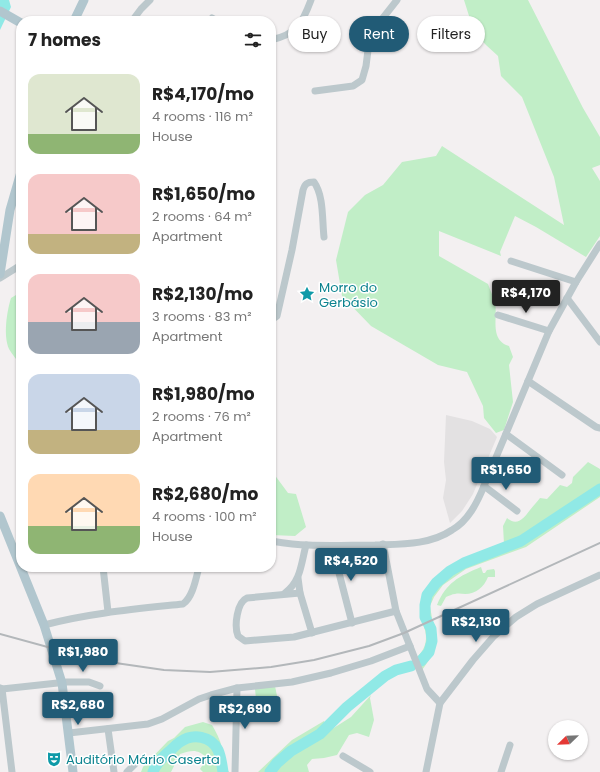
<!DOCTYPE html>
<meta charset="utf-8">
<style>
body{margin:0;font-family:Poppins,sans-serif;background:#f2f2f2;color:#222;height:100vh;display:flex;flex-direction:column;font-size:15px;white-space:nowrap}
*{box-sizing:border-box;margin:0}
p{font-size:13px;color:#767676}
.icon{flex:none;width:22px;height:22px;fill:none;stroke:currentColor;stroke-width:2;stroke-linecap:round;stroke-linejoin:round}
.map{position:relative;flex:1;overflow:hidden}
.side{position:absolute;left:16px;top:16px;width:260px;height:556px;display:flex;flex-direction:column;background:#fff;border-radius:16px;box-shadow:0 1px 3px #0004}
.side>*{flex:none}
.guide{position:absolute;left:288px;top:16px;width:252px;height:36px;display:flex;gap:8px}
.needle{width:26px;rotate:247deg}
.controls{position:absolute;left:548px;top:720px;display:grid;gap:8px}
.controls a{display:grid;place-items:center;width:40px;height:40px;border-radius:50%;background:#fff;box-shadow:0 1px 3px #0004;font-size:20px}
.price{position:absolute;translate:-50% -34px;padding:0 9px;border-radius:4px;background:#215b76;color:#fff;font-size:13px;line-height:26px;filter:drop-shadow(0 1px 2px #0008)}
.price::after{content:'';position:absolute;left:50%;top:24px;width:12px;height:9px;margin-left:-6px;background:inherit;clip-path:polygon(0 0,100% 0,50% 100%)}
.price.on{background:#222;color:#fff}
ul{padding:0;list-style:none}
li{display:flex;align-items:center;gap:12px;height:100px;padding:0 12px}
li span{display:grid;place-items:center;flex:none;width:112px;height:80px;border-radius:12px;color:#555}
li>.icon{margin-inline-start:auto}
span .icon{width:48px;height:48px;fill:#fffc;stroke-width:1}
li b{font-size:17px}
h2{display:flex;justify-content:space-between;align-items:center;height:48px;padding:0 12px;font-size:17px}
.pill{padding:0 14px;border-radius:18px;background:#fff;box-shadow:0 1px 3px #0004;font-size:14px;line-height:36px}
.pill.on{background:#215b76;color:#fff}
.map>svg:first-child{display:block}
.education{fill:#e3e1e2}
.green{fill:#c1eec7}
.water{fill:#90e9e6}
.lines{fill:none;stroke-linecap:round;stroke-linejoin:round}
.river{stroke:#90e9e6;stroke-width:11}
.minor{stroke:#bcc8cc;stroke-width:7}
.major{stroke:#b1c6ce;stroke-width:9}
.rail{stroke:#b3b7ba;stroke-width:2}
.labels{text-anchor:middle;stroke-width:3;stroke-linejoin:round;paint-order:stroke}
.culture-label{font-size:13px;fill:#0d838f;stroke:#fff;text-anchor:start}
</style>
<div class="map">
<svg width="600" height="772" viewBox="0 0 600 772">
<rect width="100%" height="100%" fill="#f3f0f1"/>
<path class="education" d="M446 415 472 421 490 429 497 437 473 494 462 511 450 523 443 498 446 480 444 462Z"/>
<g class="green">
<path d="M464 0H528L583 108 600 137V165L592 168 600 181V236L586 257 536 227 515 216 500 252 501 256 439 231V256L488 284C490 290 493 296 495 302 498 317 489 340 509 346L513 357 509 365 513 402 504 430 496 433 484 418 483 406 467 372 438 365 371 326 342 296 336 260 348 212 365 195 383 185 402 162 436 156 442 146 564 225 554 177 522 97 501 76 498 56 486 45 465 22 470 19Z"/>
<path d="M21 292V364L20 365C17 360 12 354 9 349 3 335 7 311 11 298Z"/>
<path d="M588 462 600 469V497L526 547 466 569 443 585 434 597 430 606 432 618 422 622C422 613 421 601 425 591 439 564 477 554 504 544L503 526 507 518C517 527 524 518 530 510 533 506 537 502 540 498L547 499 560 485 567 487 572 483 573 477Z"/>
<path d="M271 470 288 493 296 494 306 527 295 536 271 535Z"/>
<path d="M481 567 483 573H485L487 570 494 569 495 571V577H488C484 587 476 594 465 594 462 594 459 593 455 594 452 594 449 596 446 597L441 606 437 605C446 583 459 576 481 567Z"/>
<path d="M433 623C438 644 435 653 422 670L418 656C426 648 428 638 424 627Z"/>
<path d="M275 686 277 696 256 699 255 689Z"/>
<path d="M371 695 370 698 374 720 369 737 357 733 349 735 337 755 324 758 312 759 307 765 309 772H258L292 740 324 721 329 731 351 717Z"/>
<path d="M278 709 279 718 259 721 258 712Z"/>
<path d="M203 722 212 725C216 732 220 739 222 748 224 756 224 765 229 772H203L200 769 207 758C197 749 193 750 180 754L171 772H141L143 767 168 741 174 738 185 727Z"/>
</g>
<path class="water" d="M0 0H9L11 7 0 30Z"/>
<g class="lines">
<g class="river">
<path d="M421 661 429 652 432 641 431 629 425 617V605L427 595 436 583 450 571 464 563 521 541 600 489"/>
<path d="M153 772C156 763 164 756 171 750 174 747 177 744 180 742 193 733 211 736 218 750 221 757 222 765 223 772"/>
<path d="M270 772 277 763 291 751 320 734 347 707 385 676 396 670 411 666"/>
</g>
<g class="minor">
<path d="M212 18 217 21"/>
<path d="M132 21 141 9 150 0"/>
<path d="M271 40C297 34 302 24 311 0"/>
<path d="M315 91 353 86 362 80 366 66 369 42 372 34 375 28 397 0"/>
<path d="M511 261 576 282"/>
<path d="M0 278 21 265"/>
<path d="M567 298 600 342"/>
<path d="M498 315 549 331"/>
<path d="M271 317 274 318 277 316 292 250 303 190C305 184 307 182 314 182 324 196 322 220 324 237"/>
<path d="M528 381 596 427 600 428"/>
<path d="M506 434 562 475"/>
<path d="M484 486 517 511"/>
<path d="M271 541C283 543 295 545 308 545 330 546 352 545 375 545 401 544 430 545 452 530 468 521 477 503 484 486L549 331 576 282 600 244"/>
<path d="M383 544 396 611 427 689 440 703"/>
<path d="M332 546 352 623"/>
<path d="M103 567 108 612"/>
<path d="M298 578 300 593 312 633"/>
<path d="M285 593C301 581 301 564 306 545"/>
<path d="M300 593 247 598C237 602 234 626 238 636L245 641 294 637 396 611"/>
<path d="M44 625C89 613 136 609 183 604 193 597 196 578 199 567"/>
<path d="M0 688 2 689 67 682H89L100 686"/>
<path d="M2 689 12 772"/>
<path d="M108 729 114 772"/>
<path d="M69 733 148 724 162 719 199 699 211 695 237 688 292 682 331 673 371 661 410 646"/>
<path d="M343 756 370 772"/>
<path d="M127 772 135 764"/>
<path d="M235 772 237 688"/>
<path d="M426 772 440 703 473 660 494 636 516 617 537 604 600 575"/>
<path d="M501 772 510 745"/>
</g>
<g class="major">
<path d="M0 11 21 23"/>
<path d="M74 21 84 0"/>
<path d="M0 274 10 210 21 172"/>
<path d="M0 516 44 625 62 683 73 772"/>
</g>
<path class="rail" d="M0 634 95 660 164 670 210 672 271 667 314 660 369 646 404 633 600 543"/>
</g>
<defs>
<g id="sight-bare" transform="scale(1.2)"><path d="M0-6L1.8-2.2L6-1.7L2.9 1.2L3.7 5.4L0 3.3L-3.7 5.4L-2.9 1.2L-6-1.7L-1.8-2.2Z" fill="#0f9aa8" stroke="#fff" stroke-width="2.5" paint-order="stroke"/></g>
<g id="theatre-bare" transform="scale(1.2)"><path d="M-5-5.5Q0-4 5-5.5V0Q5 5 0 6Q-5 5-5 0ZM-3.3-2.5H-1v1.5H-3.3ZM1-2.5H3.3v1.5H1ZM-2.8 1Q0 5.5 2.8 1Z" fill="#0f9aa8" stroke="#fff" stroke-width="2.5" paint-order="stroke"/></g>
</defs>
<g fill-rule="evenodd">
<use href="#sight-bare" x="307" y="294"/>
<use href="#theatre-bare" x="54" y="759"/>
</g>
<g class="labels">
<g class="culture-label">
<text x="319" y="292">Morro do<tspan x="319" dy="15">Gerbásio</tspan></text>
<text x="66" y="764">Auditório Mário Caserta</text>
</g>
</g>
</svg>
<div class="controls">
<a><svg class="needle" viewBox="-14 -14 28 28"><path d="M0-13l5 13h-10z" fill="#e53935"/><path d="M0 13l5-13h-10z" fill="#767676"/></svg></a>
</div>
<b class="price on" style="left:526px;top:314px">R$4,170</b>
<b class="price" style="left:506px;top:491px">R$1,650</b>
<b class="price" style="left:351px;top:582px">R$4,520</b>
<b class="price" style="left:476px;top:643px">R$2,130</b>
<b class="price" style="left:83px;top:673px">R$1,980</b>
<b class="price" style="left:78px;top:726px">R$2,680</b>
<b class="price" style="left:245px;top:730px">R$2,690</b>
<div class="guide">
<a class="pill">Buy</a>
<a class="pill on">Rent</a>
<a class="pill">Filters</a>
</div>
<section class="side">
<h2>7 homes<svg class="icon" aria-label="filters" viewBox="0 0 24 24"><path d="M4 7h16M4 17h16"/><circle cx="9" cy="7" r="2"/><circle cx="15" cy="17" r="2"/></svg></h2>
<ul>
<li><span style="background:linear-gradient(#dfe7d0 75%,#8fb573 0)"><svg class="icon" aria-label="home" viewBox="0 0 24 24"><path d="M3 11l9-7 9 7M6 9v11h12V9"/></svg></span><div><b>R$4,170/mo</b><p>4 rooms · 116 m²</p><p>House</p></div></li>
<li><span style="background:linear-gradient(#f6c9c9 75%,#c2b280 0)"><svg class="icon" aria-label="home" viewBox="0 0 24 24"><path d="M3 11l9-7 9 7M6 9v11h12V9"/></svg></span><div><b>R$1,650/mo</b><p>2 rooms · 64 m²</p><p>Apartment</p></div></li>
<li><span style="background:linear-gradient(#f6c9c9 60%,#9aa5b1 0)"><svg class="icon" aria-label="home" viewBox="0 0 24 24"><path d="M3 11l9-7 9 7M6 9v11h12V9"/></svg></span><div><b>R$2,130/mo</b><p>3 rooms · 83 m²</p><p>Apartment</p></div></li>
<li><span style="background:linear-gradient(#c9d6e8 70%,#c2b280 0)"><svg class="icon" aria-label="home" viewBox="0 0 24 24"><path d="M3 11l9-7 9 7M6 9v11h12V9"/></svg></span><div><b>R$1,980/mo</b><p>2 rooms · 76 m²</p><p>Apartment</p></div></li>
<li><span style="background:linear-gradient(#ffd9b3 65%,#8fb573 0)"><svg class="icon" aria-label="home" viewBox="0 0 24 24"><path d="M3 11l9-7 9 7M6 9v11h12V9"/></svg></span><div><b>R$2,680/mo</b><p>4 rooms · 100 m²</p><p>House</p></div></li>
</ul>
</section>
</div>
